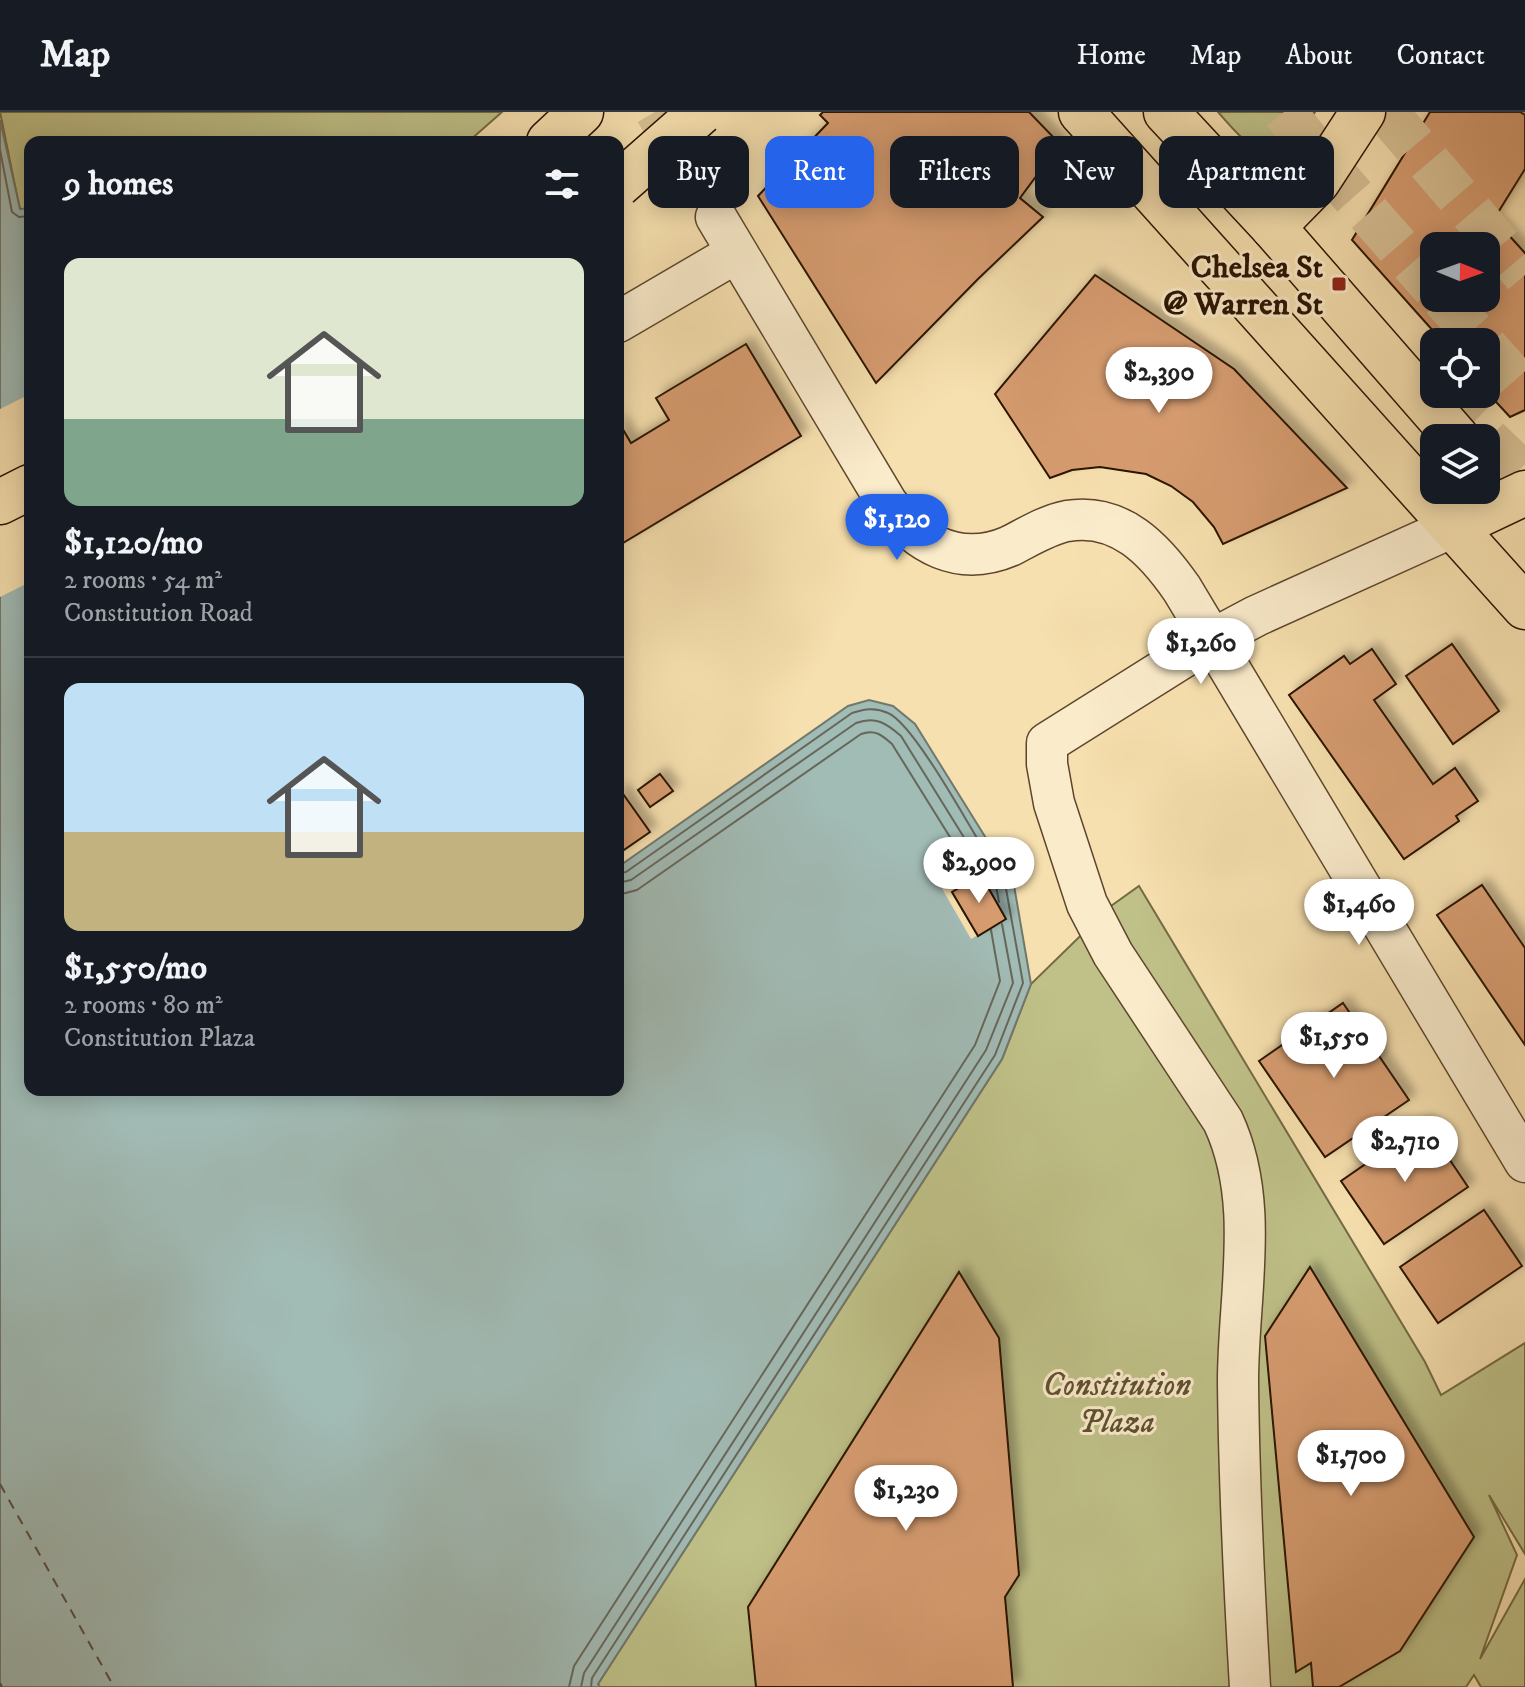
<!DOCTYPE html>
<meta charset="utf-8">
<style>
body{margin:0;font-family:"IM FELL DW Pica",serif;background:#20242c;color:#f1f3f6;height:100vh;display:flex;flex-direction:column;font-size:30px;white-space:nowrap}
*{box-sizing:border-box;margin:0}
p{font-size:26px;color:#9ea1a6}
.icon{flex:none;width:44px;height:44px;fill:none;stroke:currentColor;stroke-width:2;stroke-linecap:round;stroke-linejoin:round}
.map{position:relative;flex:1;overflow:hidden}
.side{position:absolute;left:24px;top:24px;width:600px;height:960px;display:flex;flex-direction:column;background:#171b24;border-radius:16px;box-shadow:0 4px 20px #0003}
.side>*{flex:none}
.banner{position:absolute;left:648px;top:24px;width:756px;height:72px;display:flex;gap:16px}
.needle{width:52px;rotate:91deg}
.buttons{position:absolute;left:1420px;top:120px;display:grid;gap:16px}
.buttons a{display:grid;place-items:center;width:80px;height:80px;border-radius:16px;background:#171b24;box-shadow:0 4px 20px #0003;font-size:40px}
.price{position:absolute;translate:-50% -68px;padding:0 18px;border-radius:28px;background:#fff;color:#222;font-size:26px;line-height:52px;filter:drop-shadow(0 2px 4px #0008)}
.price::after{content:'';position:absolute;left:50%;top:48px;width:24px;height:18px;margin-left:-12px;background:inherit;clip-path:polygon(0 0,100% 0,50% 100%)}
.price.on{background:#2563eb;color:#fff}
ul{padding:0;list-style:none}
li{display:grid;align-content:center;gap:16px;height:424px;padding:0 40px}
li+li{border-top:2px solid #363941}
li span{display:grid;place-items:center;height:248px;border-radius:16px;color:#555}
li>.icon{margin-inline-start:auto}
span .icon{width:144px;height:144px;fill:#fffc;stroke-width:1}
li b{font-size:34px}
h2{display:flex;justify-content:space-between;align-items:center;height:96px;padding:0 40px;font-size:34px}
.chip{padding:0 28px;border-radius:16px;background:#171b24;box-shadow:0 4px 20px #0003;font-size:28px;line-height:72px}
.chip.on{background:#2563eb;color:#fff}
header{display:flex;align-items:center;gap:48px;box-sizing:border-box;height:112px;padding:0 40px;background:#171b24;border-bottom:2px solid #363941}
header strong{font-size:38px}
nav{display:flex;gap:44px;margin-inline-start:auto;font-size:28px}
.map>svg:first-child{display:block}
.green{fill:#bfc188;stroke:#746a44;stroke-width:2}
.water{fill:#a1bbb5;stroke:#71786d;stroke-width:2}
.pier{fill:#f7e0af}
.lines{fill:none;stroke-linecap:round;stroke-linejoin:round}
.shore{stroke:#66675b;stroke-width:2}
.ferry{stroke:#544e40;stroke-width:2;stroke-dasharray:10 8;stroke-linecap:butt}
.building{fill:#d69c6f;stroke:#2a1301;stroke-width:2;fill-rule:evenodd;filter:url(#shadow)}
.minor-tunnel{stroke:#d8c195;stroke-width:40;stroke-dasharray:40 20;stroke-linecap:butt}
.highway-tunnel{stroke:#d8c195;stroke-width:44;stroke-dasharray:44 22;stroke-linecap:butt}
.minor-casing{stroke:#5d462c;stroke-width:43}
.major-casing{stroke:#2a1301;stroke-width:47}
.minor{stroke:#faebcb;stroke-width:40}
.major{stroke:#f7e0af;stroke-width:44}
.major-bridge-casing{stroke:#2a1301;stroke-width:47;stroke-linecap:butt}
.major-bridge{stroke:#f7e0af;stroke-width:44}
.poi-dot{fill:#8f2418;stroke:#faebcb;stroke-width:3}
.labels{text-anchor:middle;stroke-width:6;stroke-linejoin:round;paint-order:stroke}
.poi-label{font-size:32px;font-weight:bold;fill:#2a1301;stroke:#faebcb;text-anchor:end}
.park-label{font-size:32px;font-style:italic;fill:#5e5030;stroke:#faebcb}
</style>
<header>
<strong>Map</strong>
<nav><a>Home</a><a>Map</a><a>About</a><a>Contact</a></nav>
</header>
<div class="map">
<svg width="1525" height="1575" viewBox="0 0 1525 1575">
<defs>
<filter id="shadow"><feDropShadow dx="7" dy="-7" stdDeviation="4" flood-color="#0004"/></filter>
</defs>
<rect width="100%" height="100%" fill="#f7e0af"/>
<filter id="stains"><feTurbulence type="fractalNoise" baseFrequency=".0025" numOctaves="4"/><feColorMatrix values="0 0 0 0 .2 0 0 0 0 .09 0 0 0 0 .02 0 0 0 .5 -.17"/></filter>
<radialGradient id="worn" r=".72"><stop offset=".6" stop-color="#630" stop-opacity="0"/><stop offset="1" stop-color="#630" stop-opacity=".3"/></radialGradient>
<g class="green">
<path d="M0 0H502L468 30H30V96L20 98Z"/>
<path d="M1218 0H1315C1309 10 1303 25 1295 33 1265 60 1237 21 1218 0Z"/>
<path d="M1139 774 1425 1250 1441 1283 1525 1231V1442L1489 1383 1517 1443 1480 1547 1525 1467V1575H1481L1474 1563 1466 1575H600L598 1572 1002 947 1031 872 1111 794Z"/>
</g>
<path class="water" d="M0 8 20 97 30 96V978H618V755L848 594 869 588 893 594 915 612 994 739 1007 733 1031 872 1002 947 598 1572 600 1575H0Z"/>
<g class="pier">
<path d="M30 282V470L0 485V297Z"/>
<path d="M966 759 971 768 981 763 1006 807 971 827 940 773Z"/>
</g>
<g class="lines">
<g class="shore">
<path d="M0 38 12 100 19 105 30 104"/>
<path d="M618 771 631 768 856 611C876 604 886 611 901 624L978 748 993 758 999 790"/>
<path d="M618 783 637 778 861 622C875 617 882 623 892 632L968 754 977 763"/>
<path d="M569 1575 574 1554 975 933 1000 869 991 818"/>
<path d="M581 1575 584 1561 986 938 1013 871 1002 812"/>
<path d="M591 1575 592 1566 995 943 1023 871 1001 749 987 743C969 714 914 612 888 601 875 595 865 597 852 601L626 760 618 761"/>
</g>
<g class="ferry">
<path d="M0 1372 114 1575"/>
<path d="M0 1571 2 1575"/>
</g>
</g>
<g class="building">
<path d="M823 0H1029L1060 32 1020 86 1043 105 978 167 876 271 758 84 828 11 820 3Z"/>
<path d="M1430 0H1520L1525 3V57L1494 107 1525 141V298L1510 305 1486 279V230H1443L1352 128ZM1434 134H1486V186H1434Z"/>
<path d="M1095 163 1234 257 1347 376 1223 432 1214 415 1193 390 1171 374 1146 362 1100 355 1072 358 1050 366 995 282Z"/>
<path d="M746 232 801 324 623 431 618 426V309L631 331 669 308 656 286Z"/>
<path d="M1452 532 1499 599 1453 632 1406 564Z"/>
<path d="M1372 537 1396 572 1374 588 1433 672 1455 656 1478 689 1456 704 1459 709 1404 747 1289 583 1344 544 1350 552Z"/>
<path d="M660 662 673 679 650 695 638 678Z"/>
<path d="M621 679 650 720 618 742V681Z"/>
<path d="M981 763 1006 807 978 824 952 780Z"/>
<path d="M1482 773 1525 836V933L1437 803Z"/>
<path d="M1343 891 1409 988 1325 1045 1259 949Z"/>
<path d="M1425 1011 1468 1075 1384 1132 1341 1069Z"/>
<path d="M1484 1098 1522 1154 1438 1211 1400 1155Z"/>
<path d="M1310 1155 1474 1425 1400 1539 1339 1575H1313L1311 1551 1296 1560 1265 1224Z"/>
<path d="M959 1160 999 1226 1019 1463 1005 1485 1013 1575H756L748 1495Z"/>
</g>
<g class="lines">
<path class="minor-tunnel" d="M655 0 716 105"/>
<g class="highway-tunnel">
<path d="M1284 0 1347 77 1434 176"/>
<path d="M1386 0 1525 163"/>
<path d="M1443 186 1482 230"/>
<path d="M1486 235 1525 279"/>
<path d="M1440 282 1525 363"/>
</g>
<g class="minor-casing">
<g id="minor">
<path d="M716 105 887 391C917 432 959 456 1010 434 1028 425 1047 413 1067 409 1120 400 1155 438 1182 477L1525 1050"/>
<path d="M618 210 736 141"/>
<path d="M1250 1575C1244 1473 1239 1371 1238 1269 1238 1183 1261 1090 1223 1009L1113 842 1087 792 1054 691 1047 652V631L1211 528 1256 504 1453 415"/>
</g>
</g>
<g class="major-casing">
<g id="major">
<path d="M1081 0 1525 495"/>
<path d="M1166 0 1273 115 1457 326"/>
<path d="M549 30 581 0"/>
<path d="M1273 115 1318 69 1363 0"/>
<path d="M0 390 30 375"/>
<path d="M1453 415 1525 381"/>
</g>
</g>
<use href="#minor" class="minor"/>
<use href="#major" class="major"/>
<g class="major-bridge-casing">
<path id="major-bridge" d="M618 73 701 0"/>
</g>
<use href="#major-bridge" class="major-bridge"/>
</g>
<rect class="poi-dot" x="1331" y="164" width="16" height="16" rx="4"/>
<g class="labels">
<g class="poi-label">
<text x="1323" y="165">Chelsea St<tspan x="1323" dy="37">@ Warren St</tspan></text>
</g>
<g class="park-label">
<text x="1117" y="1283">Constitution<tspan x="1117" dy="37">Plaza</tspan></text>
</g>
</g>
<rect width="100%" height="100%" filter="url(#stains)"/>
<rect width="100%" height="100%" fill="url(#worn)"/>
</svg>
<div class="buttons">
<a><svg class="needle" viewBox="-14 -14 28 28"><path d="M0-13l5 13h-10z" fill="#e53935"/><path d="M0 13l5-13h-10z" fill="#9ea1a6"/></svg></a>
<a><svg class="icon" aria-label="locate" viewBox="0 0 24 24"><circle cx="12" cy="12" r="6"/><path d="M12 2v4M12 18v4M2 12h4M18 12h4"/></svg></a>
<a><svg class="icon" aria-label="layers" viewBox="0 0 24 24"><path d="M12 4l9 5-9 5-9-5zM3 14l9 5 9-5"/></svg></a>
</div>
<b class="price" style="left:1159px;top:303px">$2,390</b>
<b class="price on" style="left:897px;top:450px">$1,120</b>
<b class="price" style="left:1201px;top:574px">$1,260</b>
<b class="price" style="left:979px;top:793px">$2,900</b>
<b class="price" style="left:1359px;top:835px">$1,460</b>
<b class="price" style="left:1334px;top:968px">$1,550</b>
<b class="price" style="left:1405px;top:1072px">$2,710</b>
<b class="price" style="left:1351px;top:1386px">$1,700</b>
<b class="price" style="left:906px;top:1421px">$1,230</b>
<div class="banner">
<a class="chip">Buy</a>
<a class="chip on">Rent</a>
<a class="chip">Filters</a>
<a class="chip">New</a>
<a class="chip">Apartment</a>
</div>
<section class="side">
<h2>9 homes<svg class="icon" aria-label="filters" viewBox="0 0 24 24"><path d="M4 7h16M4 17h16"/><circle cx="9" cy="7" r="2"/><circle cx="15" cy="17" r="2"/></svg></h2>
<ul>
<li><span style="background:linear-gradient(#dfe7d0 65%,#7fa58c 0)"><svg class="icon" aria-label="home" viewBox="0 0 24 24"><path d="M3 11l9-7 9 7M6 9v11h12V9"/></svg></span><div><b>$1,120/mo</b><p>2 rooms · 54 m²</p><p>Constitution Road</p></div></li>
<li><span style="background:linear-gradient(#bfe0f5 60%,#c2b280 0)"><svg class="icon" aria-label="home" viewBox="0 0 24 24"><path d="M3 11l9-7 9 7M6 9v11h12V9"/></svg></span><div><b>$1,550/mo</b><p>2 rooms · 80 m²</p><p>Constitution Plaza</p></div></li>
</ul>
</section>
</div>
